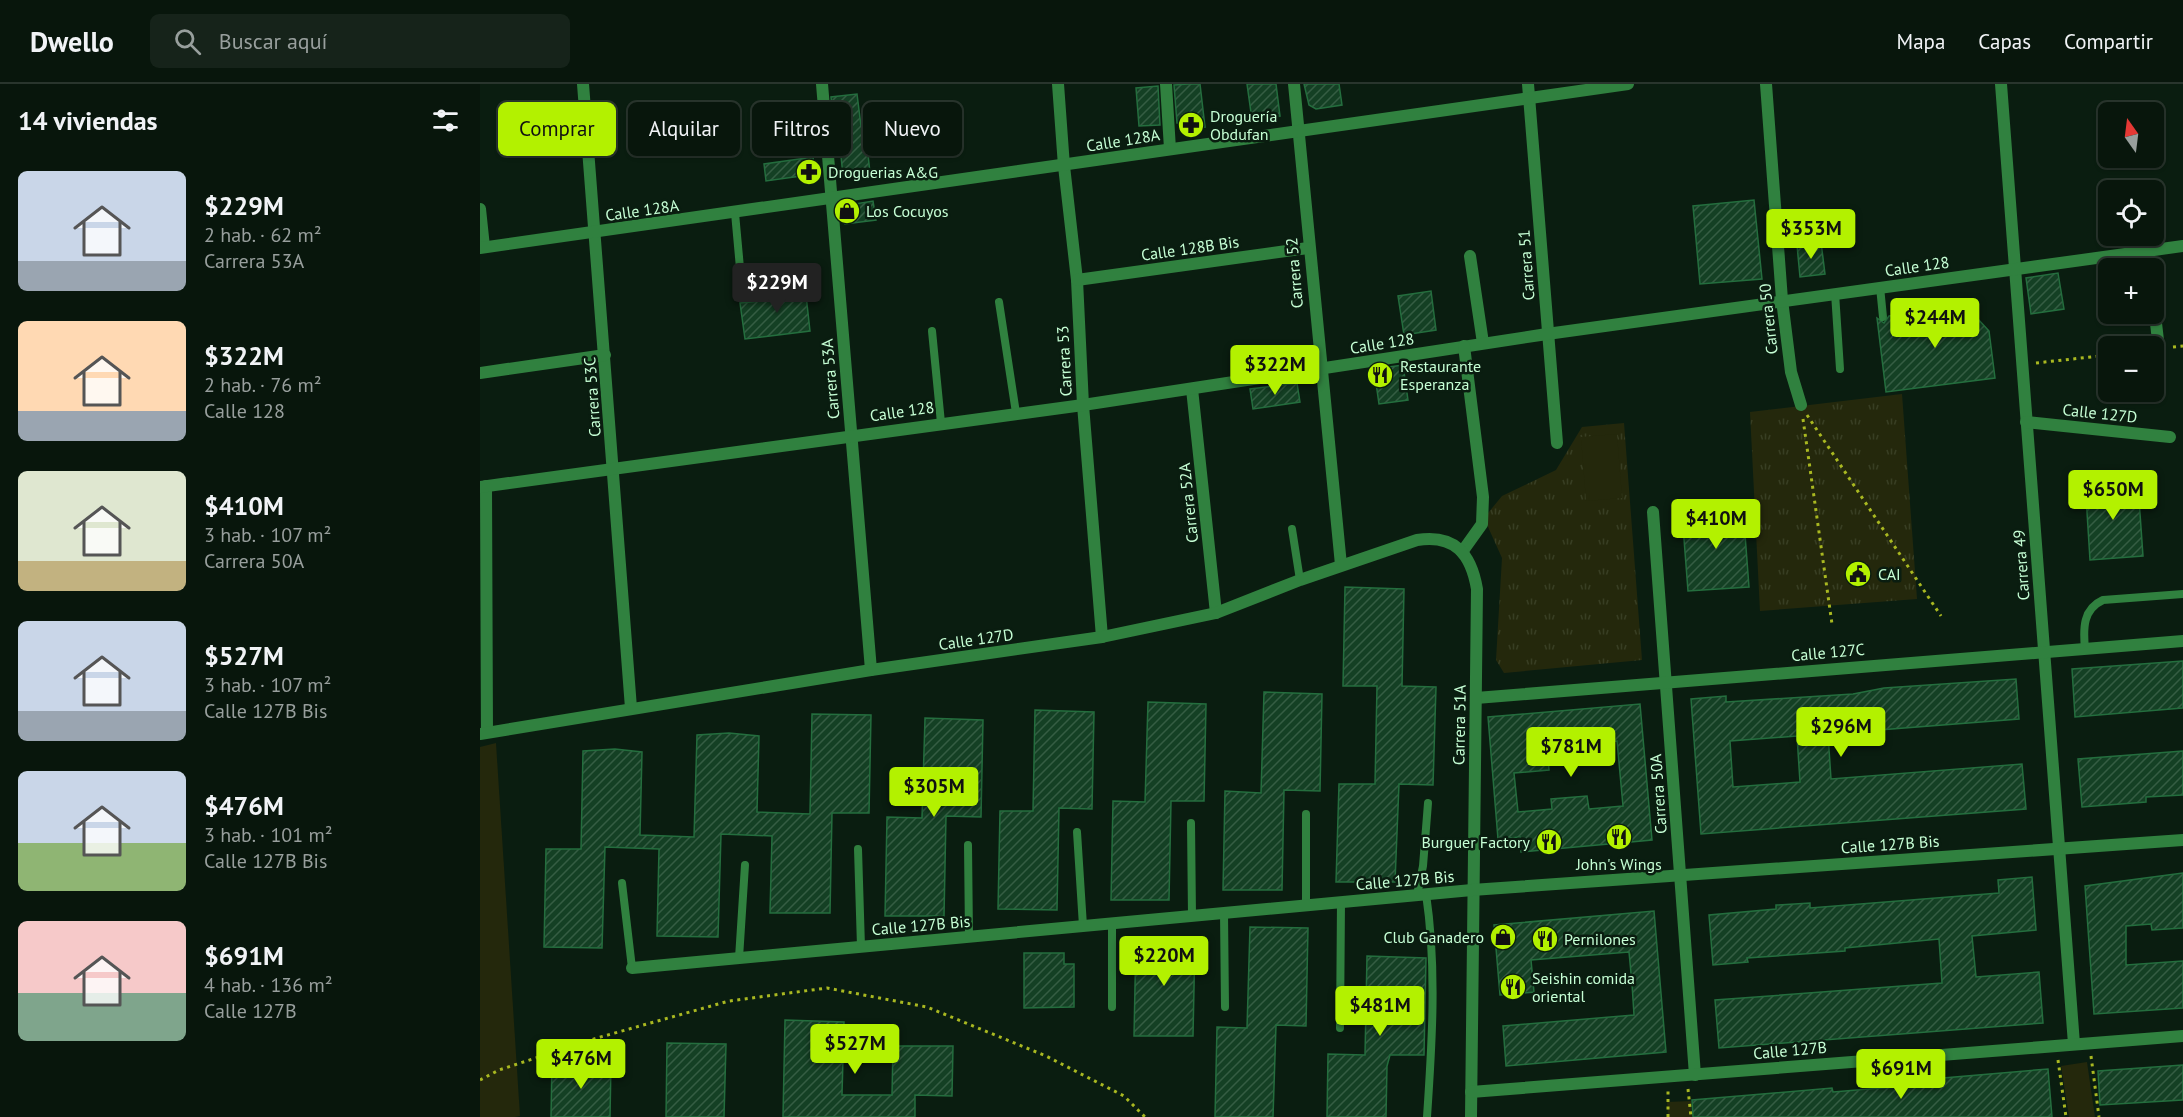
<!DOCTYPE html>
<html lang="es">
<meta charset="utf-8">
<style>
body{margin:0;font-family:"PT Sans",sans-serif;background:#16231a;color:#f1f3f6;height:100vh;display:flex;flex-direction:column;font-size:22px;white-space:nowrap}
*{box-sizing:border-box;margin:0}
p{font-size:20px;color:#989f9d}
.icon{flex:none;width:33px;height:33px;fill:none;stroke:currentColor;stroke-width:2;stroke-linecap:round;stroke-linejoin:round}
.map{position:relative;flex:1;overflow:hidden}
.sheet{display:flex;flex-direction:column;background:#08160c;width:480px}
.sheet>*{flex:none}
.guide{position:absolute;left:18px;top:18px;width:570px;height:54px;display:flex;gap:12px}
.needle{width:39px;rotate:346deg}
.buttons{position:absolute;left:1618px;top:18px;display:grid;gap:12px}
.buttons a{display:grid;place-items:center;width:66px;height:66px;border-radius:9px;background:#08160c;box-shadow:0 2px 4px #0004,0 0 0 2px #29352d;font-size:30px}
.price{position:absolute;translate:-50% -51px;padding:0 14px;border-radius:6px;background:#b3f100;color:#111;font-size:20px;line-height:39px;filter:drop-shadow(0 2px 3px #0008)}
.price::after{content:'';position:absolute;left:50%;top:36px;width:18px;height:14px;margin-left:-9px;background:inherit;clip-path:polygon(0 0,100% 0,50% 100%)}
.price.current{background:#222;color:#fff}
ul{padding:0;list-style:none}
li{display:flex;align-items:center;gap:18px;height:150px;padding:0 18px}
li span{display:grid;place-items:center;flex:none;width:168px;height:120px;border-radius:9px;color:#555}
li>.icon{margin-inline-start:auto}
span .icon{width:72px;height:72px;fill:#fffc;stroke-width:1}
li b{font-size:26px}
h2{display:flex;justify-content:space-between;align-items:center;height:72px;padding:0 18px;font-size:26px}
.tag{padding:0 21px;border-radius:9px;background:#08160c;box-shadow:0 2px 4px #0004,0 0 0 2px #29352d;font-size:21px;line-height:54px}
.tag.current{background:#b3f100;color:#111}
header{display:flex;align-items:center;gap:36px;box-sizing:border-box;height:84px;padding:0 30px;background:#08160c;border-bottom:2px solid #29352d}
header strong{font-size:28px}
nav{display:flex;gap:33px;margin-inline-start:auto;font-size:21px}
.search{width:420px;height:54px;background:#16231a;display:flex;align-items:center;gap:15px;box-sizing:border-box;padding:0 21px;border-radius:9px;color:#989f9d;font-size:22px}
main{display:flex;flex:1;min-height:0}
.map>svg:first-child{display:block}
.grass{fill:url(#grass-tufts)}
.park{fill:#24280c}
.building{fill:url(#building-hatch);stroke:#246e3e;stroke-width:1.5;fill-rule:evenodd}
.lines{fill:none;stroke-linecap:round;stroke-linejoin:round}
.path{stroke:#a9b821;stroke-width:3;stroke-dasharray:3 4.5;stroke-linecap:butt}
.lane{stroke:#30813f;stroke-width:8}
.street{stroke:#30813f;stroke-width:12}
.labels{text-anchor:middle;stroke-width:5;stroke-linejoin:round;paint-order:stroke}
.poi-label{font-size:16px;fill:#c6ffd5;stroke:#0a1d10;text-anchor:start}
.street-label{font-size:16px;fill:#c6ffd5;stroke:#0a1d10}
</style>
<header>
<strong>Dwello</strong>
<div class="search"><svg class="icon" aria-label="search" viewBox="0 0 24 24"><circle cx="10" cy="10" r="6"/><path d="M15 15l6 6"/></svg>Buscar aquí</div>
<nav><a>Mapa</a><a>Capas</a><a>Compartir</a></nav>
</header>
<main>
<section class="sheet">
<h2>14 viviendas<svg class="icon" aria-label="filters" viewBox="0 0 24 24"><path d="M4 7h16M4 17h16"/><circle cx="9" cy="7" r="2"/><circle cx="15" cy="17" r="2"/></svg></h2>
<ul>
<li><span style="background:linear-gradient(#c9d6e8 75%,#9aa5b1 0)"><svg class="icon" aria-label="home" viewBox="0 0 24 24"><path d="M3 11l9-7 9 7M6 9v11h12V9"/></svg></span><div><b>$229M</b><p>2 hab. · 62 m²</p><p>Carrera 53A</p></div></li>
<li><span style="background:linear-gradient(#ffd9b3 75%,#9aa5b1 0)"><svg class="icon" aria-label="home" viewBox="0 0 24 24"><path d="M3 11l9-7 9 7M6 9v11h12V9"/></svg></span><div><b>$322M</b><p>2 hab. · 76 m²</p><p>Calle 128</p></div></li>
<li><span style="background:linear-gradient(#dfe7d0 75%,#c2b280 0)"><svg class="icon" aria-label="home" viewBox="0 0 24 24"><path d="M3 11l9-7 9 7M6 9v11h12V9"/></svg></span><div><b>$410M</b><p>3 hab. · 107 m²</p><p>Carrera 50A</p></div></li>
<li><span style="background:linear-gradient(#c9d6e8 75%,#9aa5b1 0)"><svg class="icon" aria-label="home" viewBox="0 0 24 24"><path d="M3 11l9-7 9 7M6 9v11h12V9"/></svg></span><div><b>$527M</b><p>3 hab. · 107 m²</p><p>Calle 127B Bis</p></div></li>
<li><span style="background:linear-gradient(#c9d6e8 60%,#8fb573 0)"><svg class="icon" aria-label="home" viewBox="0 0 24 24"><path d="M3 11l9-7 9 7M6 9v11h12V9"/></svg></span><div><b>$476M</b><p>3 hab. · 101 m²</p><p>Calle 127B Bis</p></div></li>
<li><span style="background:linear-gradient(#f6c9c9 60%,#7fa58c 0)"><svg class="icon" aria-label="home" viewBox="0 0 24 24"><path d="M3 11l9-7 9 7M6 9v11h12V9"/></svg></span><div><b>$691M</b><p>4 hab. · 136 m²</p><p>Calle 127B</p></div></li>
</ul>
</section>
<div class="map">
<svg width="1703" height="1033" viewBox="0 0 1703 1033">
<defs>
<pattern id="grass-tufts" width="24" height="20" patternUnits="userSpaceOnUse" patternTransform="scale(1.5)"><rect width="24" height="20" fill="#24280c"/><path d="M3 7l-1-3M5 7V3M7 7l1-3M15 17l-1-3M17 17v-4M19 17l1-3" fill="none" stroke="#383e23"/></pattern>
<pattern id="building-hatch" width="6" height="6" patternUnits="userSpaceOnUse" patternTransform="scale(1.5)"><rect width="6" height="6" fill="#144024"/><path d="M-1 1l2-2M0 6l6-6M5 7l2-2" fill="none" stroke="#355d43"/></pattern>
</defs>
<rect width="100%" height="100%" fill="#0a1d10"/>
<g class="grass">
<path d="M1422 310 1437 515 1280 527 1270 328Z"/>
<path d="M1144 339 1162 576 1024 589 1016 576 1022 474 1004 434 1022 412 1076 386 1102 343Z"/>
</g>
<g class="park">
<path d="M1137 350 1142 414 1106 417 1101 353Z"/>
<path d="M16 659 40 1032 35 1033H0V663Z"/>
<path d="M1607 978 1615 1033H1589L1581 982Z"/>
<path d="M1211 1017 1212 1033H1188L1187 1018Z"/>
</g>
<g class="building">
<path d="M708 0H720L725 43 706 46 705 39H697L694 1Z"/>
<path d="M767 0H796L800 32 772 36Z"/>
<path d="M824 0H859L862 21 836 25 829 21Z"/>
<path d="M678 2 680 41 659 42 656 4Z"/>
<path d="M377 10 381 42H385L390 89 363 92 358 42H354L351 13Z"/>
<path d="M333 73 335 90 286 97 284 80Z"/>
<path d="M1274 116 1282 195 1220 200 1213 122Z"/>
<path d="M393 117 396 136 365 140 362 122Z"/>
<path d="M1341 158 1345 190 1320 193 1317 161Z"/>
<path d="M1578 189 1584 225 1551 230 1546 194Z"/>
<path d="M325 202 330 247 265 255 260 219 292 216 291 207Z"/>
<path d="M951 207 956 246 924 251 918 212Z"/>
<path d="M1486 222 1509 247 1515 294 1406 308 1397 234 1404 239 1409 232Z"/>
<path d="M923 281 928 316 899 320 894 285Z"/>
<path d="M817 299 820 318 773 325 770 305Z"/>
<path d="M1627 395 1628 404 1658 401 1663 472 1610 476 1605 396Z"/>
<path d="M1263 424 1269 503 1208 507 1202 429Z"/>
<path d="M865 503 924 505 922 602 956 603 953 701 919 700 915 798H856L859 700H895L897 602H863Z"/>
<path d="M1703 577V624L1595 633 1592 585Z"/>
<path d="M1536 595 1539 635 1348 650 1351 695 1542 680 1546 725 1221 750 1211 615 1246 612V618L1310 614 1373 610 1404 604ZM1317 652 1320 698 1253 703 1250 657Z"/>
<path d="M784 608 842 610 840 707 804 706 802 806H743L745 707 781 709Z"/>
<path d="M668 618 726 620 724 717H691L689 816H631L633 717 665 718Z"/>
<path d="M1160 620 1172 756 1041 768 1040 753 1018 755 1008 633ZM1137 657 1143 722 1109 725 1107 712 1071 715 1072 725 1038 728 1034 689 1069 686 1067 663Z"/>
<path d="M555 626 614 628 612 725 579 724 577 826 518 825 520 727H553Z"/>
<path d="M332 630 391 631 389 729H352L350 829H290L292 752 241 750 238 853 177 852 179 765 125 763 122 864 64 863 66 765H101L103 667 135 665 162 668 160 751 214 753 217 651 249 649 279 652 277 728 330 730Z"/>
<path d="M445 634 503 636 501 733 466 732 464 832H405L407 733 442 734Z"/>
<path d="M1703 667V711L1666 713V718L1602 723 1598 675Z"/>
<path d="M1703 789V844L1672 846 1671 840 1646 842V881L1703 877V924L1614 930 1605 802Z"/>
<path d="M1552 793 1556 846 1492 852 1496 893 1559 888 1563 939 1239 964 1235 916 1462 899 1459 855 1365 864V867L1267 874 1268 878 1233 881 1229 831 1296 825V821L1330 819V824L1519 809 1518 796Z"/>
<path d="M1174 827 1186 968 1026 982 1023 942 1154 931 1152 900 1149 868 1051 876 1054 908 1020 911 1014 841Z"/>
<path d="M770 843 828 844 826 942 796 941 793 1033H735L737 943 767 944Z"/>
<path d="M656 853 715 855 713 952H654Z"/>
<path d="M544 869H584V880H594V923L544 924Z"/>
<path d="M887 872 946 874 944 971H910L907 982 906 1033H847L848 970 885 971Z"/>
<path d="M305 936 364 938 362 1011H412L413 962H473L472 1012 435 1011V1033H303Z"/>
<path d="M187 959 246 960 244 1033H186Z"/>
<path d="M72 978 131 979 130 1033H71Z"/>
<path d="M1703 981V1016L1620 1021 1618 987Z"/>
<path d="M1568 985 1572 1033H1213L1212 1016 1352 1004 1353 1008 1389 1005 1428 1002V997Z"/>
</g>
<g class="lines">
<g class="path">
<path d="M1693 263 1703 262"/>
<path d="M1556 279 1629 271"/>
<path d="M1327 331 1461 532"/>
<path d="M1323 335 1352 540"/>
<path d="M1611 972 1619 1033"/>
<path d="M1578 976 1586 1033"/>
<path d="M0 996 19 986 117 954 249 917 347 904 447 923 566 972 644 1012 665 1033"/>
<path d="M1208 1005 1211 1033"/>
<path d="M1188 1033V1006"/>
</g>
<g class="lane">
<path d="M255 129 261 195"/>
<path d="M1400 203 1403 233"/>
<path d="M1355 209 1360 285"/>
<path d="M519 218 536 329"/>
<path d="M452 247 461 339"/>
<path d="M812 445 820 496"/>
<path d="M1605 565C1603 544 1603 525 1623 516L1703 510"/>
<path d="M826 730V822"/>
<path d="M711 739 712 832"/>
<path d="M597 748 603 842"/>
<path d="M488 761 489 853"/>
<path d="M378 765 381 863"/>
<path d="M142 799 152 884"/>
<path d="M946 810C957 883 952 960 947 1033"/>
<path d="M937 811 943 782 948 719"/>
<path d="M744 829 745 923"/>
<path d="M259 874 265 781"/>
<path d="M632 923V839"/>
<path d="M860 944 861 818"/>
</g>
<g class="street">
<path d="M103 0 151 624"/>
<path d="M342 0 391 586"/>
<path d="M578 0 584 82 597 196 603 321 622 553"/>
<path d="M686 0 690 65"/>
<path d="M814 0 861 481"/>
<path d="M1048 0 1077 359"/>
<path d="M1286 0 1302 216 1311 288 1321 321"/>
<path d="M1521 0 1594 960"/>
<path d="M0 125 4 163"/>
<path d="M0 164 1148 0"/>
<path d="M1667 167 1669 184"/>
<path d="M990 172 1003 259"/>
<path d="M597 196 828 164"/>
<path d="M1674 222 1679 265"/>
<path d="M0 289 125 271"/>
<path d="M712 305 736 529"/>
<path d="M1546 338 1690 353"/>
<path d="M6 402 7 648"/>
<path d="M0 403 603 321 1067 250 1703 162"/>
<path d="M1173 428 1215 991"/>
<path d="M982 468 1002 440 1003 413 984 262"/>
<path d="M996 614 1703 557"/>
<path d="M0 650 391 586 622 553 736 529 820 496 937 456C975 450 991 470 997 505L991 1033"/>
<path d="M152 884 992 806 1703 756"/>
<path d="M991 1008 1703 952"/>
</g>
</g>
<defs>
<g id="pharmacy-disc" transform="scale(1.35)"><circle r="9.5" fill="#b3f100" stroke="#0a1d10"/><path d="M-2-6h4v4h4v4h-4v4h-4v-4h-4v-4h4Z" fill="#111"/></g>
<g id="shop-disc" transform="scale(1.35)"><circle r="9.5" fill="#b3f100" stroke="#0a1d10"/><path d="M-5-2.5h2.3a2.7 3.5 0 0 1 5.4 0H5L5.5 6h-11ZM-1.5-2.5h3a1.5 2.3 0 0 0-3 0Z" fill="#111"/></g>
<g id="restaurant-disc" transform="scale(1.35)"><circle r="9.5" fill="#b3f100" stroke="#0a1d10"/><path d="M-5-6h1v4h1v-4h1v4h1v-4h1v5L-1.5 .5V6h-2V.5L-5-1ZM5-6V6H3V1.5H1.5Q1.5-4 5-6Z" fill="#111"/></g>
<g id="civic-disc" transform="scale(1.35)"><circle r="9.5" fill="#b3f100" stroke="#0a1d10"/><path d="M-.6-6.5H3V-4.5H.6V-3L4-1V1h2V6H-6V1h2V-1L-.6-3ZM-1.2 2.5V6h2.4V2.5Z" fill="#111"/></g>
</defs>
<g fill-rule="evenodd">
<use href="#pharmacy-disc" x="711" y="41"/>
<use href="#pharmacy-disc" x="329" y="88"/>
<use href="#shop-disc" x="367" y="127"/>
<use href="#restaurant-disc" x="900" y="291"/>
<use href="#civic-disc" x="1378" y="490"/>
<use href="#restaurant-disc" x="1139" y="753"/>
<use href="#restaurant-disc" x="1069" y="758"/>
<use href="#shop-disc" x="1023" y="853"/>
<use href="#restaurant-disc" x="1065" y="855"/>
<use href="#restaurant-disc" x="1033" y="903"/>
</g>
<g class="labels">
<g class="poi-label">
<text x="730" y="38">Droguería<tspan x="730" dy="18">Obdufan</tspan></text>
<text x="348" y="94">Droguerias A&amp;G</text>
<text x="386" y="133">Los Cocuyos</text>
<text x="920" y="288">Restaurante<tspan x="920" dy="18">Esperanza</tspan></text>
<text x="1398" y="496">CAI</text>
<text x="1050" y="764" text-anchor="end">Burguer Factory</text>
<text x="1139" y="786" text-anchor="middle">John's Wings</text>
<text x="1004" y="859" text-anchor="end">Club Ganadero</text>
<text x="1084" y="861">Pernilones</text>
<text x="1052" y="900">Seishin comida<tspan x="1052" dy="18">oriental</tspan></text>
</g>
<g class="street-label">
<text transform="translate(643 56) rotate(-9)" y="6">Calle 128A</text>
<text transform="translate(162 126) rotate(-8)" y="6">Calle 128A</text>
<text transform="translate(710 164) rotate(-8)" y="6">Calle 128B Bis</text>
<text transform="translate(1046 181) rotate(-94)" y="6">Carrera 51</text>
<text transform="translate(1437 182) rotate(-8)" y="6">Calle 128</text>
<text transform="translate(814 189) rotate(-95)" y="6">Carrera 52</text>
<text transform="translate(1288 235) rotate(-96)" y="6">Carrera 50</text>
<text transform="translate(902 259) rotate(-9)" y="6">Calle 128</text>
<text transform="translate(584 277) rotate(-93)" y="6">Carrera 53</text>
<text transform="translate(350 295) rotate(-95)" y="6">Carrera 53A</text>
<text transform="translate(112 313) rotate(-94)" y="6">Carrera 53C</text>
<text transform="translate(422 327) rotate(-8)" y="6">Calle 128</text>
<text transform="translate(1620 329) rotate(6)" y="6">Calle 127D</text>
<text transform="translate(708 419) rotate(-96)" y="6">Carrera 52A</text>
<text transform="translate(1541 481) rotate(-94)" y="6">Carrera 49</text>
<text transform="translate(496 555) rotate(-8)" y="6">Calle 127D</text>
<text transform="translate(1348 568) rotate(-5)" y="6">Calle 127C</text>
<text transform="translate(979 641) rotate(-89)" y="6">Carrera 51A</text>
<text transform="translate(1178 710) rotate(-94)" y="6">Carrera 50A</text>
<text transform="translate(1410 760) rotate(-4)" y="6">Calle 127B Bis</text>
<text transform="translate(925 796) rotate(-5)" y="6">Calle 127B Bis</text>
<text transform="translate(441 841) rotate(-5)" y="6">Calle 127B Bis</text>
<text transform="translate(1310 966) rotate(-5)" y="6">Calle 127B</text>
</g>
</g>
</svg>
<div class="buttons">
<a><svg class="needle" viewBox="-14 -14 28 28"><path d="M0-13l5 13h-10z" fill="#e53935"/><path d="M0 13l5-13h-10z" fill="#989f9d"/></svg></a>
<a><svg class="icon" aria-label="locate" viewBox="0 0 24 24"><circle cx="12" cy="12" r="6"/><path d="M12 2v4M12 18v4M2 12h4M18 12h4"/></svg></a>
<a>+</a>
<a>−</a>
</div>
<b class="price" style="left:1331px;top:176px">$353M</b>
<b class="price current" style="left:297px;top:230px">$229M</b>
<b class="price" style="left:1455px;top:265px">$244M</b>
<b class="price" style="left:795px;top:312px">$322M</b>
<b class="price" style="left:1633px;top:437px">$650M</b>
<b class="price" style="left:1236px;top:466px">$410M</b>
<b class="price" style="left:1361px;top:674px">$296M</b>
<b class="price" style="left:1091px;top:694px">$781M</b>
<b class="price" style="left:454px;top:734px">$305M</b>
<b class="price" style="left:684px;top:903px">$220M</b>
<b class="price" style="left:900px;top:953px">$481M</b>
<b class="price" style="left:375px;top:991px">$527M</b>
<b class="price" style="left:101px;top:1006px">$476M</b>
<b class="price" style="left:1421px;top:1016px">$691M</b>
<div class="guide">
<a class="tag current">Comprar</a>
<a class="tag">Alquilar</a>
<a class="tag">Filtros</a>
<a class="tag">Nuevo</a>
</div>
</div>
</main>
